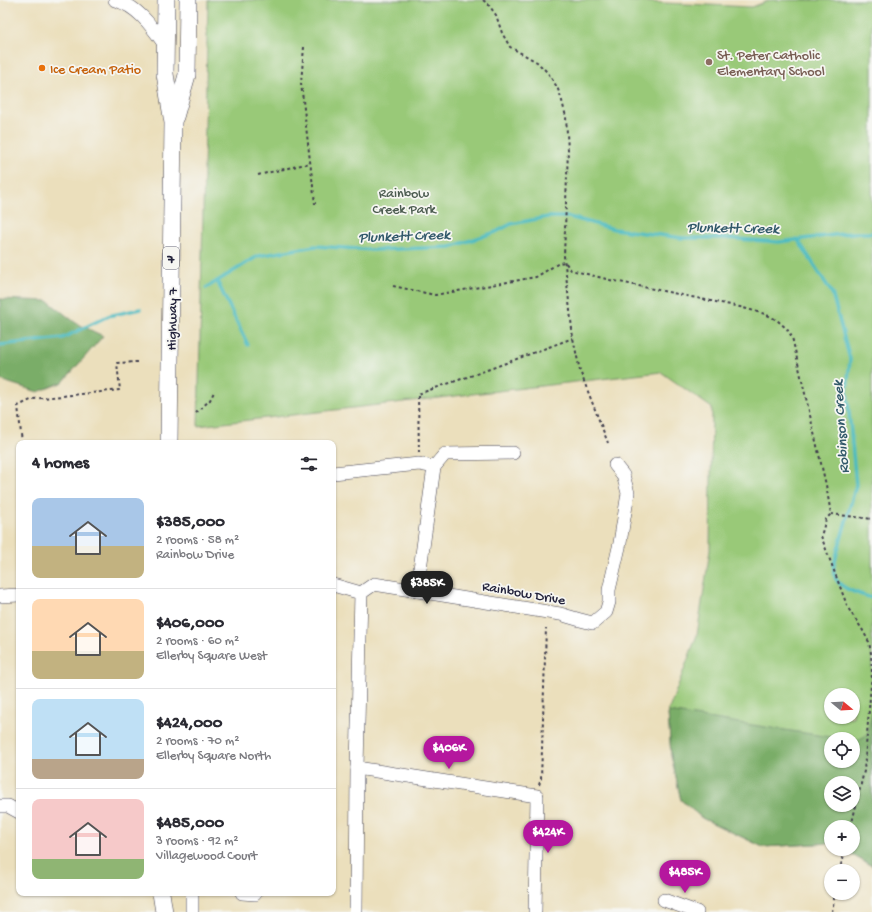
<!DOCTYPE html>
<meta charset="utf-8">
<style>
body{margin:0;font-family:"Gochi Hand",sans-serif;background:#f7f7f7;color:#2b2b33;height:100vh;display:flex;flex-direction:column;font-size:15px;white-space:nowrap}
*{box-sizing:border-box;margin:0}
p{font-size:13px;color:#7c7c81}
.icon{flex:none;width:22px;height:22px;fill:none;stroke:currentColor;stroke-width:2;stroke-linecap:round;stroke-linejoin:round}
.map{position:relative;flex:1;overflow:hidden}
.details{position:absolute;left:16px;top:440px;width:320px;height:456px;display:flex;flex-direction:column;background:#fff;border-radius:8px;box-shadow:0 1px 3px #0004}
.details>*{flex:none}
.needle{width:26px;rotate:108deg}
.buttons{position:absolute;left:824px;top:688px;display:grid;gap:8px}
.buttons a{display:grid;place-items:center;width:36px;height:36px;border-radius:50%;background:#fff;box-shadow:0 1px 3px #0004;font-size:20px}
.price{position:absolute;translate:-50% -34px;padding:0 9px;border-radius:14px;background:#b5179e;color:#fff;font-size:13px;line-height:26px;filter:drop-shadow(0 1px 2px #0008)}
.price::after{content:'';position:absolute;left:50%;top:24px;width:12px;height:9px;margin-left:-6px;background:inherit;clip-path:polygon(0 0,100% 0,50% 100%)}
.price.on{background:#222;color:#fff}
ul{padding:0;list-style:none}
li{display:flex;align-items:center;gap:12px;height:100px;padding:0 16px}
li+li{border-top:1px solid #e1e1e2}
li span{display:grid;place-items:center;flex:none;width:112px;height:80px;border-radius:8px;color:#555}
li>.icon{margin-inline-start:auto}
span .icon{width:48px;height:48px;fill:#fffc;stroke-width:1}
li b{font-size:17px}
h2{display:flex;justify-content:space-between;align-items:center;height:48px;padding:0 16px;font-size:17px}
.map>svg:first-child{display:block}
.green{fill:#99c978;stroke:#5e765a;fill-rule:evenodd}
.forest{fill:#7aad68;stroke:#4e6852;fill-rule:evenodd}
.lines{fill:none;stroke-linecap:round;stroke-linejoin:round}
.stream{stroke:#4cbbc1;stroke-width:3.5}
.minor-casing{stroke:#403e4e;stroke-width:14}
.major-casing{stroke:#403e4e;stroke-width:18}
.path{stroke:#403e4e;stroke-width:2;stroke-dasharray:3 3;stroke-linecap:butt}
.minor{stroke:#fff;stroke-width:13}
.major{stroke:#fff;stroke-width:17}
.education-dot{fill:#8d6e63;stroke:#f6f6f2;stroke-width:1.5}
.food-dot{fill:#e8710a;stroke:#f6f6f2;stroke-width:1.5}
.labels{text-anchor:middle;stroke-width:3.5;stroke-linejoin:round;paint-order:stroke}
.shield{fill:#f6f6f2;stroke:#626272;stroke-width:1}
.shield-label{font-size:13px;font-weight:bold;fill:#22223b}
.education-label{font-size:14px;fill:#785e54;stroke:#f6f6f2;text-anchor:start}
.food-label{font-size:14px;fill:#c56008;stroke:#f6f6f2;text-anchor:start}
.park-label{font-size:14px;fill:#4c5c50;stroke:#f6f6f2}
.street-label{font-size:14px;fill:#22223b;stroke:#f6f6f2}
.water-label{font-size:15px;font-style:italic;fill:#31586a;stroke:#f6f6f2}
</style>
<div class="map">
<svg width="872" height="912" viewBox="0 0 872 912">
<rect width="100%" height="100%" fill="#f6f6f2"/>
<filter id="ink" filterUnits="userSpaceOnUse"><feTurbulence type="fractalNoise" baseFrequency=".025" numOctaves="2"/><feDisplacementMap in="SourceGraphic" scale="8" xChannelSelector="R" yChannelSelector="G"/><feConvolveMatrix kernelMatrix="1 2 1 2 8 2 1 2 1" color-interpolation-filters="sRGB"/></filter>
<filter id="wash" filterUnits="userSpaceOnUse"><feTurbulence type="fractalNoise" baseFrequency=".012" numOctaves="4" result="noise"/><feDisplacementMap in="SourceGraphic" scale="16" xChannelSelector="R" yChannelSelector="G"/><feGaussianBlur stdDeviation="0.9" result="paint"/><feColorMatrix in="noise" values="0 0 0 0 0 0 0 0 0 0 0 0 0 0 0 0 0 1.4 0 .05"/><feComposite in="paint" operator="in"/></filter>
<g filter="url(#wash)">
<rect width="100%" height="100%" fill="#ebdfbc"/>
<path class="green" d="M208 0H598L752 7 771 0H872V866L842 849H853V827H831V843L763 847 702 818 681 800 671 755 668 712 697 635 710 550 712 408 661 372 198 426ZM831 695H853V717H831ZM831 739H853V761H831ZM831 783H853V805H831Z"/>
<g class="forest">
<path d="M0 299 48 301 76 323 103 336 63 382 38 392 0 380Z"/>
<path d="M668 712 843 739H831V761H853V741H856L867 735 872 712V866L842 849H853V827H831V843L763 847 702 818 681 800 671 755ZM831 783H853V805H831Z"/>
</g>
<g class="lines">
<g class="stream">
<path d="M798 240 832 293 850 359 847 391 856 485 834 564C834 567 833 571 834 574 837 589 860 594 872 598"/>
<path d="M217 281 248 345"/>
<path d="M206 288 258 256 315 246 373 250 450 247 496 232 511 224 548 217H569L614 229 682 238H724L779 242 850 233H872"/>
<path d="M0 345 63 338 108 316 140 309"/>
</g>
</g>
</g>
<g filter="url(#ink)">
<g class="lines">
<g class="minor-casing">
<g id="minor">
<path d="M115 0C138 6 152 27 165 45"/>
<path d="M434 467 445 454 513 453"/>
<path d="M333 473 419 464 434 467 417 591"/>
<path d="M333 585 361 593"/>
<path d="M0 596 19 595"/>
<path d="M357 768 537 796 535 912"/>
<path d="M0 806H8L19 812"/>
<path d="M192 893V912"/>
<path d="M242 893 255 894"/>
<path d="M664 900 697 912"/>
<path d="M356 912 357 768 361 593 374 584 560 614C571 617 582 621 593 623L606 612 609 602V590L620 543 628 493 623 475 615 465"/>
</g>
</g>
<g class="major-casing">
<g id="major">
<path d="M166 0 165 74 173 123 169 443"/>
<path d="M175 117 187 75 188 0"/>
<path d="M161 893 164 912"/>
</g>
</g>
<g class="path">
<path d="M483 0 488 4 496 15 502 33 510 47 537 62 548 73 557 87 561 97 566 117 568 150 564 256 573 338 580 371 608 443"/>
<path d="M304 47 301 83 315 204"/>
<path d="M258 175 310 163"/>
<path d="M393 286 435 295 536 277 559 263 565 262 571 270 610 280 740 307 765 314 777 320 787 329 792 337 826 485 831 514 826 519 821 536 848 608 862 629 869 642 871 653 872 673 864 771 851 827"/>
<path d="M196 413 210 400 214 392"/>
<path d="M22 443 18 406 33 399 120 390 117 363 137 362"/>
<path d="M419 453 418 394 479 373 573 338"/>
<path d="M831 514 872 519"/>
<path d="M539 785 541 779 546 628"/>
<path d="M839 871 846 849"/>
<path d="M832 912 835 893"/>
</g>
<use href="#minor" class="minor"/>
<use href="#major" class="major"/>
</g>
</g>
<circle class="education-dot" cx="709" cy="62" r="4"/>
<circle class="food-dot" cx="42" cy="68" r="4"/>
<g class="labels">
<rect class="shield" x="163" y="247" width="16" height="22" rx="3"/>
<g class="shield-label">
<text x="171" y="263">7</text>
</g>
<g class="education-label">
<text x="717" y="59">St. Peter Catholic<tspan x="717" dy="16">Elementary School</tspan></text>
</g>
<g class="food-label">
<text x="50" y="73">Ice Cream Patio</text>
</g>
<g class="park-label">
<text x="404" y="197">Rainbow<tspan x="404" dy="16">Creek Park</tspan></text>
</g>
<g class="street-label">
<text transform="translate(171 319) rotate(-89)" y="5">Highway 7</text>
<text transform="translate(524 592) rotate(10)" y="5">Rainbow Drive</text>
</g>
<g class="water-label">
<text transform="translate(733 227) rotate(1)" y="5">Plunkett Creek</text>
<text transform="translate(404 235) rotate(-2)" y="5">Plunkett Creek</text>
<text transform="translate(840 427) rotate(-94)" y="5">Robinson Creek</text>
</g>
</g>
</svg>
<div class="buttons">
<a><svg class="needle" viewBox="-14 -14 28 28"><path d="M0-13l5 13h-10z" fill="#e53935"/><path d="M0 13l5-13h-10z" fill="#7c7c81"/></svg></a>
<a><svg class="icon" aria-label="locate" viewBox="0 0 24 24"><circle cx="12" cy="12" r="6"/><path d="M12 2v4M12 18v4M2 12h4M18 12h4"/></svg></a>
<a><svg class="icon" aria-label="layers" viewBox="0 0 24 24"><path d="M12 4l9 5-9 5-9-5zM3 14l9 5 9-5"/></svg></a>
<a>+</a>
<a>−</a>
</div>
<b class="price on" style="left:427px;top:605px">$385K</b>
<b class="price" style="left:449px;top:770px">$406K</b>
<b class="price" style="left:548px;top:854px">$424K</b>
<b class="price" style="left:685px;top:894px">$485K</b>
<section class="details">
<h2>4 homes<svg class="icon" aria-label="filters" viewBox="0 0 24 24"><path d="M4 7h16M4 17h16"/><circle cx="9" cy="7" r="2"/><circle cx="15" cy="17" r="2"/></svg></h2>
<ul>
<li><span style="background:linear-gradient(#a9c7e8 60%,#c2b280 0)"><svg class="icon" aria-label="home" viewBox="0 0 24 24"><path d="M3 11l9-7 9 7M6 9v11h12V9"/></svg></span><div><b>$385,000</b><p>2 rooms · 58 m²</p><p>Rainbow Drive</p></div></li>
<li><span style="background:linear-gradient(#ffd9b3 65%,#c2b280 0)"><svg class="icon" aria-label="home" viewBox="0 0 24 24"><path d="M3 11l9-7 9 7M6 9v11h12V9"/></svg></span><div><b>$406,000</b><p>2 rooms · 60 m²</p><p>Ellerby Square West</p></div></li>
<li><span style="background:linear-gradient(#bfe0f5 75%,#b9a48a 0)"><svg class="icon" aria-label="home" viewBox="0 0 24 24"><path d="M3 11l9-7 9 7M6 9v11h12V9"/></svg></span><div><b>$424,000</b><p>2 rooms · 70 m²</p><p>Ellerby Square North</p></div></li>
<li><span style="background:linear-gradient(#f6c9c9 75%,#8fb573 0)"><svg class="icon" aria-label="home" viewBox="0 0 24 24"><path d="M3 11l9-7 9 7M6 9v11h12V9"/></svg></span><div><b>$485,000</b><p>3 rooms · 92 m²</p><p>Villagewood Court</p></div></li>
</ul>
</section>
</div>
